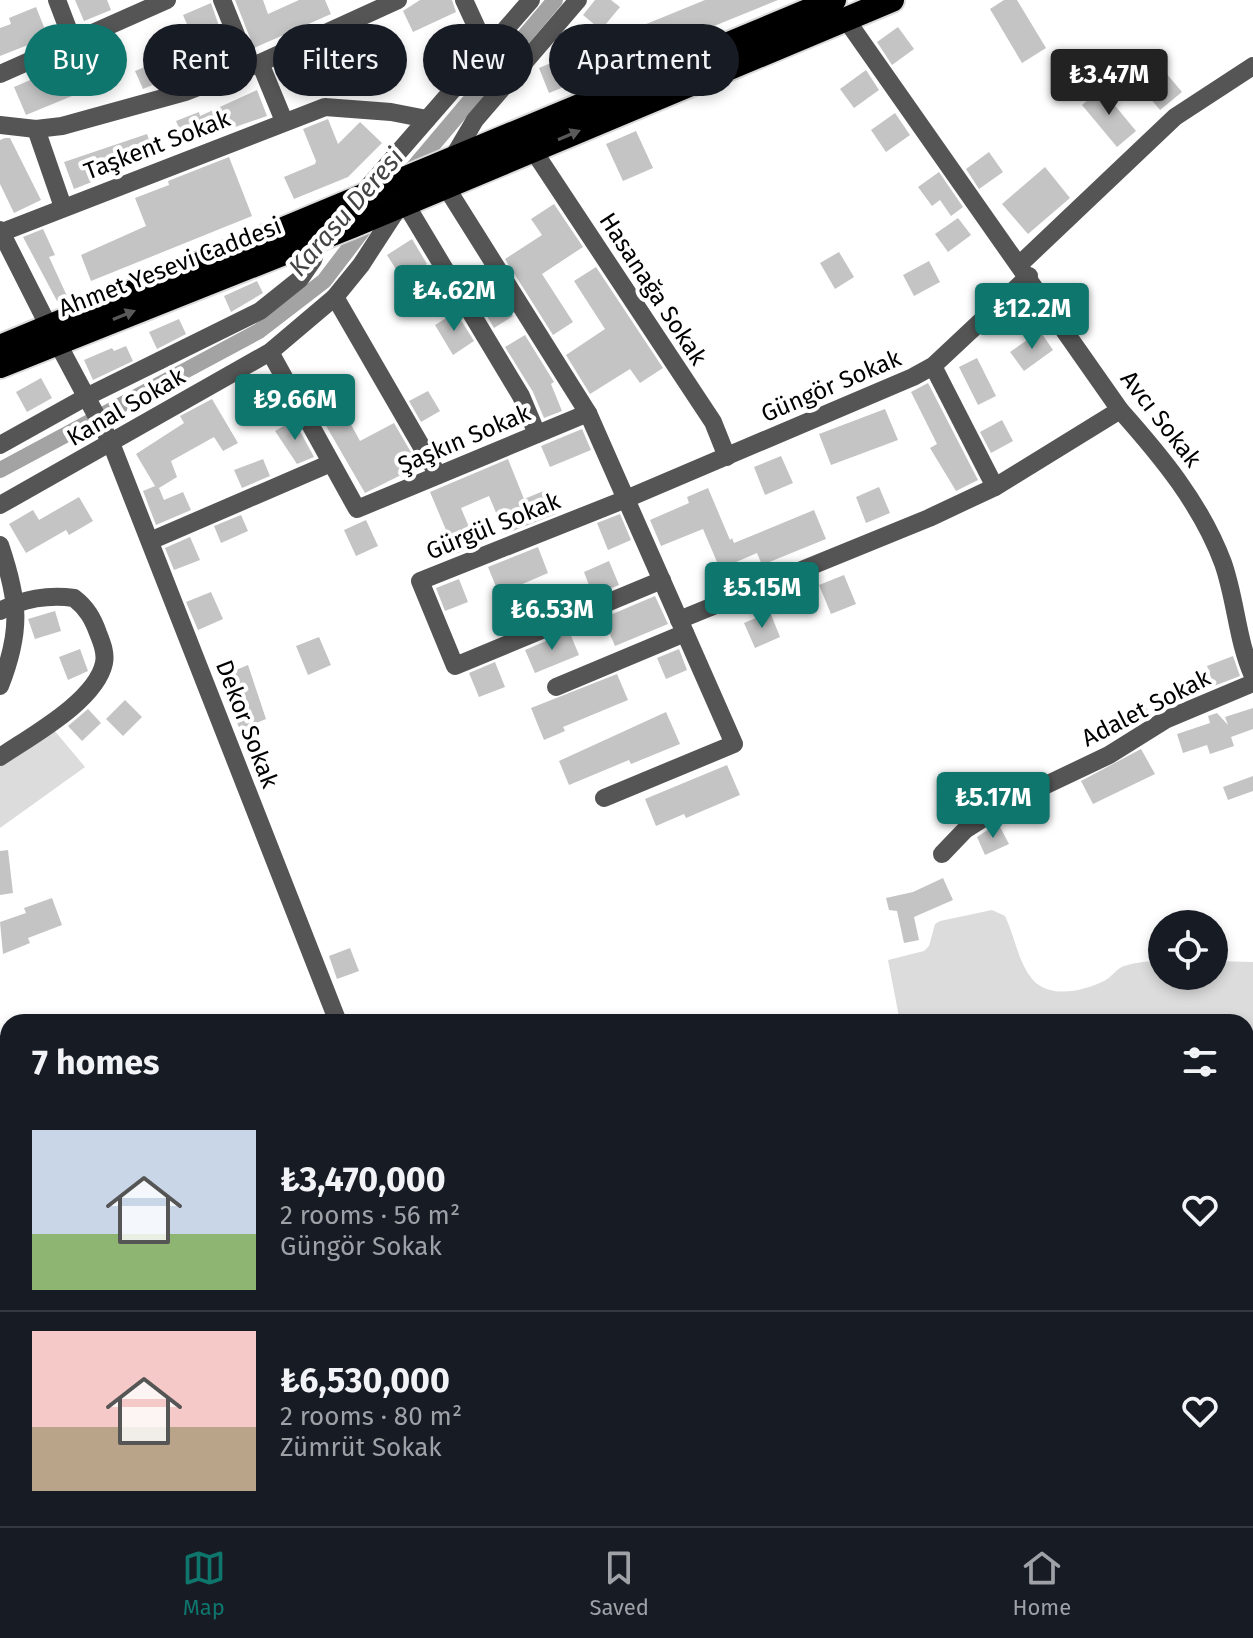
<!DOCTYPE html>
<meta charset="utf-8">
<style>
body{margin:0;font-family:"Fira Sans",sans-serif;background:#20242c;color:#f1f3f6;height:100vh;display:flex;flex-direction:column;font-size:30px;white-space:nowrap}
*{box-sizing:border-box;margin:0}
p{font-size:26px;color:#9ea1a6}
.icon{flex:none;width:44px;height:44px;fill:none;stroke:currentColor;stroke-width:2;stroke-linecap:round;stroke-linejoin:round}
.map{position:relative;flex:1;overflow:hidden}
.side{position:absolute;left:0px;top:1014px;width:1254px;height:512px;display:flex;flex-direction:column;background:#171b24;border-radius:24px 24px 0 0;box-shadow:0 4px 12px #0003}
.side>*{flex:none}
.banner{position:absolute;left:24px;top:24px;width:800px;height:72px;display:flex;gap:16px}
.fabs{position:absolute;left:1148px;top:910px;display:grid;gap:16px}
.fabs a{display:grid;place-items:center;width:80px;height:80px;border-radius:50%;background:#171b24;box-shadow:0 4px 12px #0003;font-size:40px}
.price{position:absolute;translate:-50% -68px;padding:0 18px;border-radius:8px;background:#0f766e;color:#fff;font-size:26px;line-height:52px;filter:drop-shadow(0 2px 4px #0008)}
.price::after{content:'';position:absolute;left:50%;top:48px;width:24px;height:18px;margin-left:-12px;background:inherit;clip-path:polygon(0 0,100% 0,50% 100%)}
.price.selected{background:#222;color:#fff}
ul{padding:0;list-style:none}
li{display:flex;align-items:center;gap:24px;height:200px;padding:0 32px}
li+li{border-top:2px solid #363941}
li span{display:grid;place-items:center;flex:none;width:224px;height:160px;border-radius:0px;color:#555}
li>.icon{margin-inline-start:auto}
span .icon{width:96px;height:96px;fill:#fffc;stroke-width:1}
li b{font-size:34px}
h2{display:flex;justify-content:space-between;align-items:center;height:96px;padding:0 32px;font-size:34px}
.pill{padding:0 28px;border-radius:36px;background:#171b24;box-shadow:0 4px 12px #0003;font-size:28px;line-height:72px}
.pill.selected{background:#0f766e;color:#fff}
.tab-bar{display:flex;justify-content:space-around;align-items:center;height:112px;border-top:2px solid #363941;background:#171b24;font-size:22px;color:#9ea1a6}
.tab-bar a{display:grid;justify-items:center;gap:4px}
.tab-bar .selected{color:#0f766e}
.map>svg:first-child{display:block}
.green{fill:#dcdcdc}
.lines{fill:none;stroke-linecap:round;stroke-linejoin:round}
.canal{stroke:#a3a3a3;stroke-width:16}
.building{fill:#c4c4c4}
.highway-casing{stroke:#dbdbdb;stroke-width:28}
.minor{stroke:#555;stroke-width:18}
.highway{stroke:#000;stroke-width:24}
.oneway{fill:#595959}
.labels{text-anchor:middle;stroke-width:8;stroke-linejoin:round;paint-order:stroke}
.street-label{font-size:24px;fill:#000;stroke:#fff}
.water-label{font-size:26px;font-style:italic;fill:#444;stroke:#fff}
</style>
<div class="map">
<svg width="1253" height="1526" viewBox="0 0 1253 1526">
<rect width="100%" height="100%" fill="#fff"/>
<g class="green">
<path d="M49 724 85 767 0 828V757Z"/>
<path d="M992 910 1005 916C1015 936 1018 963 1033 980 1050 999 1084 991 1104 981 1112 977 1116 969 1124 966 1136 962 1150 961 1162 961V976H1214V961L1253 962V1526H1175L1177 1518H1246V1269L1249 1237 1246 1209V1022H900L888 960 924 951 929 946 935 924 940 921Z"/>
<path d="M0 1338 8 1341V1518H129L128 1526H0Z"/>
<path d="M493 1518H691L960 1526H495Z"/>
</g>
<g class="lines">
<g class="canal">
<path d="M409 173 555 0"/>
<path d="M0 470 259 331 324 281 369 222"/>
</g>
</g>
<g class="building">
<path d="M75 0H107L111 10 84 21Z"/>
<path d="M235 0H263L268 14 299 0H325L331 14 254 48Z"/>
<path d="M420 0H452L456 12 413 32 403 11Z"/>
<path d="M595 0H611L620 7 601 30 583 15Z"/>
<path d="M705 0H778L549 93 539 68 563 58 561 53 591 41 585 49Z"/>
<path d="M1004 0H1017L1046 48 1022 63 990 9Z"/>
<path d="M211 3 219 26 213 29 227 63 203 72 193 49 197 47 183 15Z"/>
<path d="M36 7 48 37 0 56V28L11 24 9 18Z"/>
<path d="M449 25 468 42 449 64 430 46Z"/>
<path d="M898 27 914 49 892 65 877 42Z"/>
<path d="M95 52 105 77 70 93 72 96 26 115 14 87Z"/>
<path d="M350 56 360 79 320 96 310 73Z"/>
<path d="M159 61 167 79 143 89 135 71Z"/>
<path d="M1160 66 1182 92 1160 110 1139 85Z"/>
<path d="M866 70 879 90 854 108 840 89Z"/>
<path d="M1105 86 1115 99 1112 102 1136 131 1117 147 1082 105Z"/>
<path d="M257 90 267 116 186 144 176 121 199 112 200 116Z"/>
<path d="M895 113 910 135 886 152 871 130Z"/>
<path d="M328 119 338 144 360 122 382 143 348 177 294 199 284 177 315 164 316 161 303 129Z"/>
<path d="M636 131 653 168 623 181 606 144Z"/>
<path d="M147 134 155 157 74 189 64 162Z"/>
<path d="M5 138H10L41 200 14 213 0 184V140Z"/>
<path d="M989 152 1003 172 979 189 966 169Z"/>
<path d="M229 157 252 216 91 281 81 255 146 226 135 198 169 185 168 181Z"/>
<path d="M1045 167 1070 198 1028 234 1002 204Z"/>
<path d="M939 172 963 207 951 216 940 200 932 206 918 187Z"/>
<path d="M554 204 583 247 542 274 573 322 553 335 505 259 542 235 531 219Z"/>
<path d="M958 218 971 235 948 252 935 234Z"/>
<path d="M43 229 55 255 49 257 67 296 57 301 23 237Z"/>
<path d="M412 239 427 264 402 279 387 255Z"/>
<path d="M839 252 854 277 835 289 820 263Z"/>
<path d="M929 261 940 282 914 296 903 275Z"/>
<path d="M596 267 663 368 640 383 630 369 590 394 566 355 605 329 574 281Z"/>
<path d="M485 272 513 316 494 328 467 283Z"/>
<path d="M257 281 263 293 231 312 224 296Z"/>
<path d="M456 312 474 341 453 355 435 325Z"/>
<path d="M179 319 186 334 157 349 149 332Z"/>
<path d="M1040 331 1053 350 1024 371 1010 352Z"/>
<path d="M525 335 554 382 551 384 562 411 544 418 533 392 505 347Z"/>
<path d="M126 346 133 361 93 380 84 360 112 348 114 351Z"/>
<path d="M977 358 996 396 978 405 959 367Z"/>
<path d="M324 375 360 441 394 423 419 466 365 493 303 386Z"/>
<path d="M41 378 52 398 27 412 16 392Z"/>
<path d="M928 383 978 480 956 491 930 448 937 444 911 392Z"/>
<path d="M428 391 440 411 421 422 409 401Z"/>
<path d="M212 399 238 443 223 451 214 437 171 461 177 477 159 488 164 500 183 492 191 510 156 525 143 491 155 486 136 454 184 423 180 416Z"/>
<path d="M885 409 898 440 831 465 819 434Z"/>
<path d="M294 420 314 457 297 464 275 431Z"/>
<path d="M1002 420 1013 441 991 453 980 432Z"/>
<path d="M582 429 591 450 550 467 541 446Z"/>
<path d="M781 456 793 483 765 495 754 467Z"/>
<path d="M263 459 270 476 242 488 234 470Z"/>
<path d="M508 459 524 499 546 490 556 514 505 534 489 496 461 508 477 546 449 556 439 533 446 530 430 492Z"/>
<path d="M879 487 890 513 866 523 856 497Z"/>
<path d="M708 488 730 540 732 538 734 543 814 510 826 539 762 565 757 553 720 569 703 529 661 546 650 520 689 503 687 497Z"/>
<path d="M79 497 93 521 69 535 66 530 26 553 9 524 33 510 39 520Z"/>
<path d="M620 514 631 540 608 550 597 523Z"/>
<path d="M241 515 248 531 221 543 214 526Z"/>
<path d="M366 520 378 546 356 556 344 530Z"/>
<path d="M190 537 200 560 174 570 165 548Z"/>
<path d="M538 547 548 573 499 594 488 567Z"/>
<path d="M609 561 619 585 593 596 584 572Z"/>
<path d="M844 575 856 604 831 614 819 585Z"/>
<path d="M459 579 468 602 445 611 436 588Z"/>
<path d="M211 592 223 619 198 630 186 602Z"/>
<path d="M655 596 668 624 615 646 603 618Z"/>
<path d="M55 611 61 631 35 639 28 619Z"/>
<path d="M770 612 780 637 755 648 744 623Z"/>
<path d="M569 631 579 655 535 673 525 650Z"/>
<path d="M319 637 331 665 308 675 296 646Z"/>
<path d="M80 649 88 671 68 680 59 657Z"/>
<path d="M679 649 687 670 666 679 657 658Z"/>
<path d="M1233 656 1240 676 1214 686 1207 666Z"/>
<path d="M495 662 505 687 479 697 469 673Z"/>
<path d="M248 665 266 719 240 730 219 677Z"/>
<path d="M617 674 628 700 563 727 565 731 544 740 531 708Z"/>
<path d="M125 700 142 717 123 736 106 719Z"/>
<path d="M1143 703 1151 715 1129 728 1122 718Z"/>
<path d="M1253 708V729L1231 737 1234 746 1210 754 1207 745 1183 753 1177 734 1210 723 1208 716 1217 713 1228 725 1225 717Z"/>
<path d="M88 709 101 723 82 741 68 726Z"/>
<path d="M666 712 680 744 631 764 629 760 569 785 559 761Z"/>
<path d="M1141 749 1155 774 1093 804 1081 781Z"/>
<path d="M727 765 740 795 686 818 684 814 656 826 645 799Z"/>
<path d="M1253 776V791L1228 800 1223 787Z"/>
<path d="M998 823 1009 844 985 855 977 837Z"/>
<path d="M8 850 13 893 0 895V851Z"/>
<path d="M943 878 953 900 914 917 919 940 904 943 897 911 889 910 886 898 913 892Z"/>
<path d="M52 898 62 925 28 938 30 943 3 954 0 922 26 913 24 908Z"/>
<path d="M350 948 359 971 337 979 329 956Z"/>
</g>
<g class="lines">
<g class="highway-casing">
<g id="highway">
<path d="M0 347 834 0"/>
<path d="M0 366 352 226 892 0"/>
</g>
</g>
<g class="minor">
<path d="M57 0 73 42"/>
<path d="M222 0 249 67"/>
<path d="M464 0 487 50"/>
<path d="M845 18 1120 410C1161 456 1201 504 1223 563 1236 600 1237 640 1253 676"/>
<path d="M260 63 284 121"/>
<path d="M0 74 167 0"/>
<path d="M0 125 36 129 62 126 185 92 260 63 398 0"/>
<path d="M36 129 63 207"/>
<path d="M533 150 713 422 727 457"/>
<path d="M452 159 475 120 578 0"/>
<path d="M446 187 588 413 734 744 604 798"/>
<path d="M362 194 531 0"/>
<path d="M405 203 521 396 537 434"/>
<path d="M0 230 49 327"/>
<path d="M0 233 325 107 391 112 427 119"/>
<path d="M1020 264 1175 117 1253 66"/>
<path d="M335 297 438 475"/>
<path d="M57 342 111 443 338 1022"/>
<path d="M270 352 357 509 588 413"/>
<path d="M933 366 995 487"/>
<path d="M0 445 86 397 260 311 300 279 313 260 320 238"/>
<path d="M0 505 270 352 335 297 361 265 400 205"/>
<path d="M150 541 331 463"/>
<path d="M0 545C19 601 22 630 0 686"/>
<path d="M662 580 455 666 420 581 626 499 913 377 933 366 1029 276"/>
<path d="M0 611C22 599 49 594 74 598 87 608 93 619 98 633 102 643 106 653 104 663 96 701 31 736 0 757"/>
<path d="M679 620 929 518 995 487 1120 410"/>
<path d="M556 687 685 633"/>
<path d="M942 854 965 830 1006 804 1109 755 1165 720 1253 683"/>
<path d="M0 1044 8 1066"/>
<path d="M691 1518 778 1522 983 1519 1034 1526"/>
</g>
<use href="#highway" class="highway"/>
</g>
<defs><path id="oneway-solid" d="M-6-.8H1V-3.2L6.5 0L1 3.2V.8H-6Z" transform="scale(2)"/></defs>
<g class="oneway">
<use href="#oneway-solid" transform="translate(569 135) rotate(-23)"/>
<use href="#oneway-solid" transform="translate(124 315) rotate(-22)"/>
</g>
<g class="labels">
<g class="street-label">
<text transform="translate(157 145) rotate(-21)" y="8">Taşkent Sokak</text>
<text transform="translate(170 267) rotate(-21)" y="8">Ahmet Yesevi Caddesi</text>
<text transform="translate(653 289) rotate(57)" y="8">Hasanağa Sokak</text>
<text transform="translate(831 386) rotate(-23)" y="8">Güngör Sokak</text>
<text transform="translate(126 407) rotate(-30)" y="8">Kanal Sokak</text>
<text transform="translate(1161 419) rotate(52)" y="8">Avcı Sokak</text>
<text transform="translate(464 439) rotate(-23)" y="8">Şaşkın Sokak</text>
<text transform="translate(493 526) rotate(-22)" y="8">Gürgül Sokak</text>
<text transform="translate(1146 708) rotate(-27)" y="8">Adalet Sokak</text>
<text transform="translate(247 724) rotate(69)" y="8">Dekor Sokak</text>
</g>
<g class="water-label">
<text transform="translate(346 212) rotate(-49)" y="9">Karasu Deresi</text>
</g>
</g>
</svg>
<div class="fabs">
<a><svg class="icon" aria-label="locate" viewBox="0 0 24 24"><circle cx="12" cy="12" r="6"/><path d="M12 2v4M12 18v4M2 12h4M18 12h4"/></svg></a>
</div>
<b class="price selected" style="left:1109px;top:117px">₺3.47M</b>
<b class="price" style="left:454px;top:333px">₺4.62M</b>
<b class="price" style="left:1032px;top:351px">₺12.2M</b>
<b class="price" style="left:295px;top:442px">₺9.66M</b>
<b class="price" style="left:762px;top:630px">₺5.15M</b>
<b class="price" style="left:552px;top:652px">₺6.53M</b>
<b class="price" style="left:993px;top:840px">₺5.17M</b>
<div class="banner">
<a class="pill selected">Buy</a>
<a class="pill">Rent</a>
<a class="pill">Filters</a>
<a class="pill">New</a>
<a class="pill">Apartment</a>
</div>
<section class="side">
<h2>7 homes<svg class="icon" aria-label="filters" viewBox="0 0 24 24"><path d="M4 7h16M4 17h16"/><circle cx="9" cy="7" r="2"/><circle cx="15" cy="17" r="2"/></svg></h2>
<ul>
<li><span style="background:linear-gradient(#c9d6e8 65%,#8fb573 0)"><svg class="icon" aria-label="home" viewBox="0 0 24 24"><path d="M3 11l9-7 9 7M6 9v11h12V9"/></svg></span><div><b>₺3,470,000</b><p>2 rooms · 56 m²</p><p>Güngör Sokak</p></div><svg class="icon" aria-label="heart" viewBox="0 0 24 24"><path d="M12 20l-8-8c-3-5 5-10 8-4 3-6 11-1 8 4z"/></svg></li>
<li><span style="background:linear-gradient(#f6c9c9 60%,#b9a48a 0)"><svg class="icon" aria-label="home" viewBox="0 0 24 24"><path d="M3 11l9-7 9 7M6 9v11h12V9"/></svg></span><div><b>₺6,530,000</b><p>2 rooms · 80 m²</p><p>Zümrüt Sokak</p></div><svg class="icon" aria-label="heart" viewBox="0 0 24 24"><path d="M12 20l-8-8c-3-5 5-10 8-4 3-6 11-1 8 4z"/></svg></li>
</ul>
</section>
</div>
<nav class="tab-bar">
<a class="selected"><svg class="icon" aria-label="map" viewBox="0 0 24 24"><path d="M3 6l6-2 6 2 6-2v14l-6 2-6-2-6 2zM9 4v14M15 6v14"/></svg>Map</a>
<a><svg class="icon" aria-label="saved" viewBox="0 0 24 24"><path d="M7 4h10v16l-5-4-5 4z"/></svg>Saved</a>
<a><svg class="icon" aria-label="home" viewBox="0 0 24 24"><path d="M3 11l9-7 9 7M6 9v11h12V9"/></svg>Home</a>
</nav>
